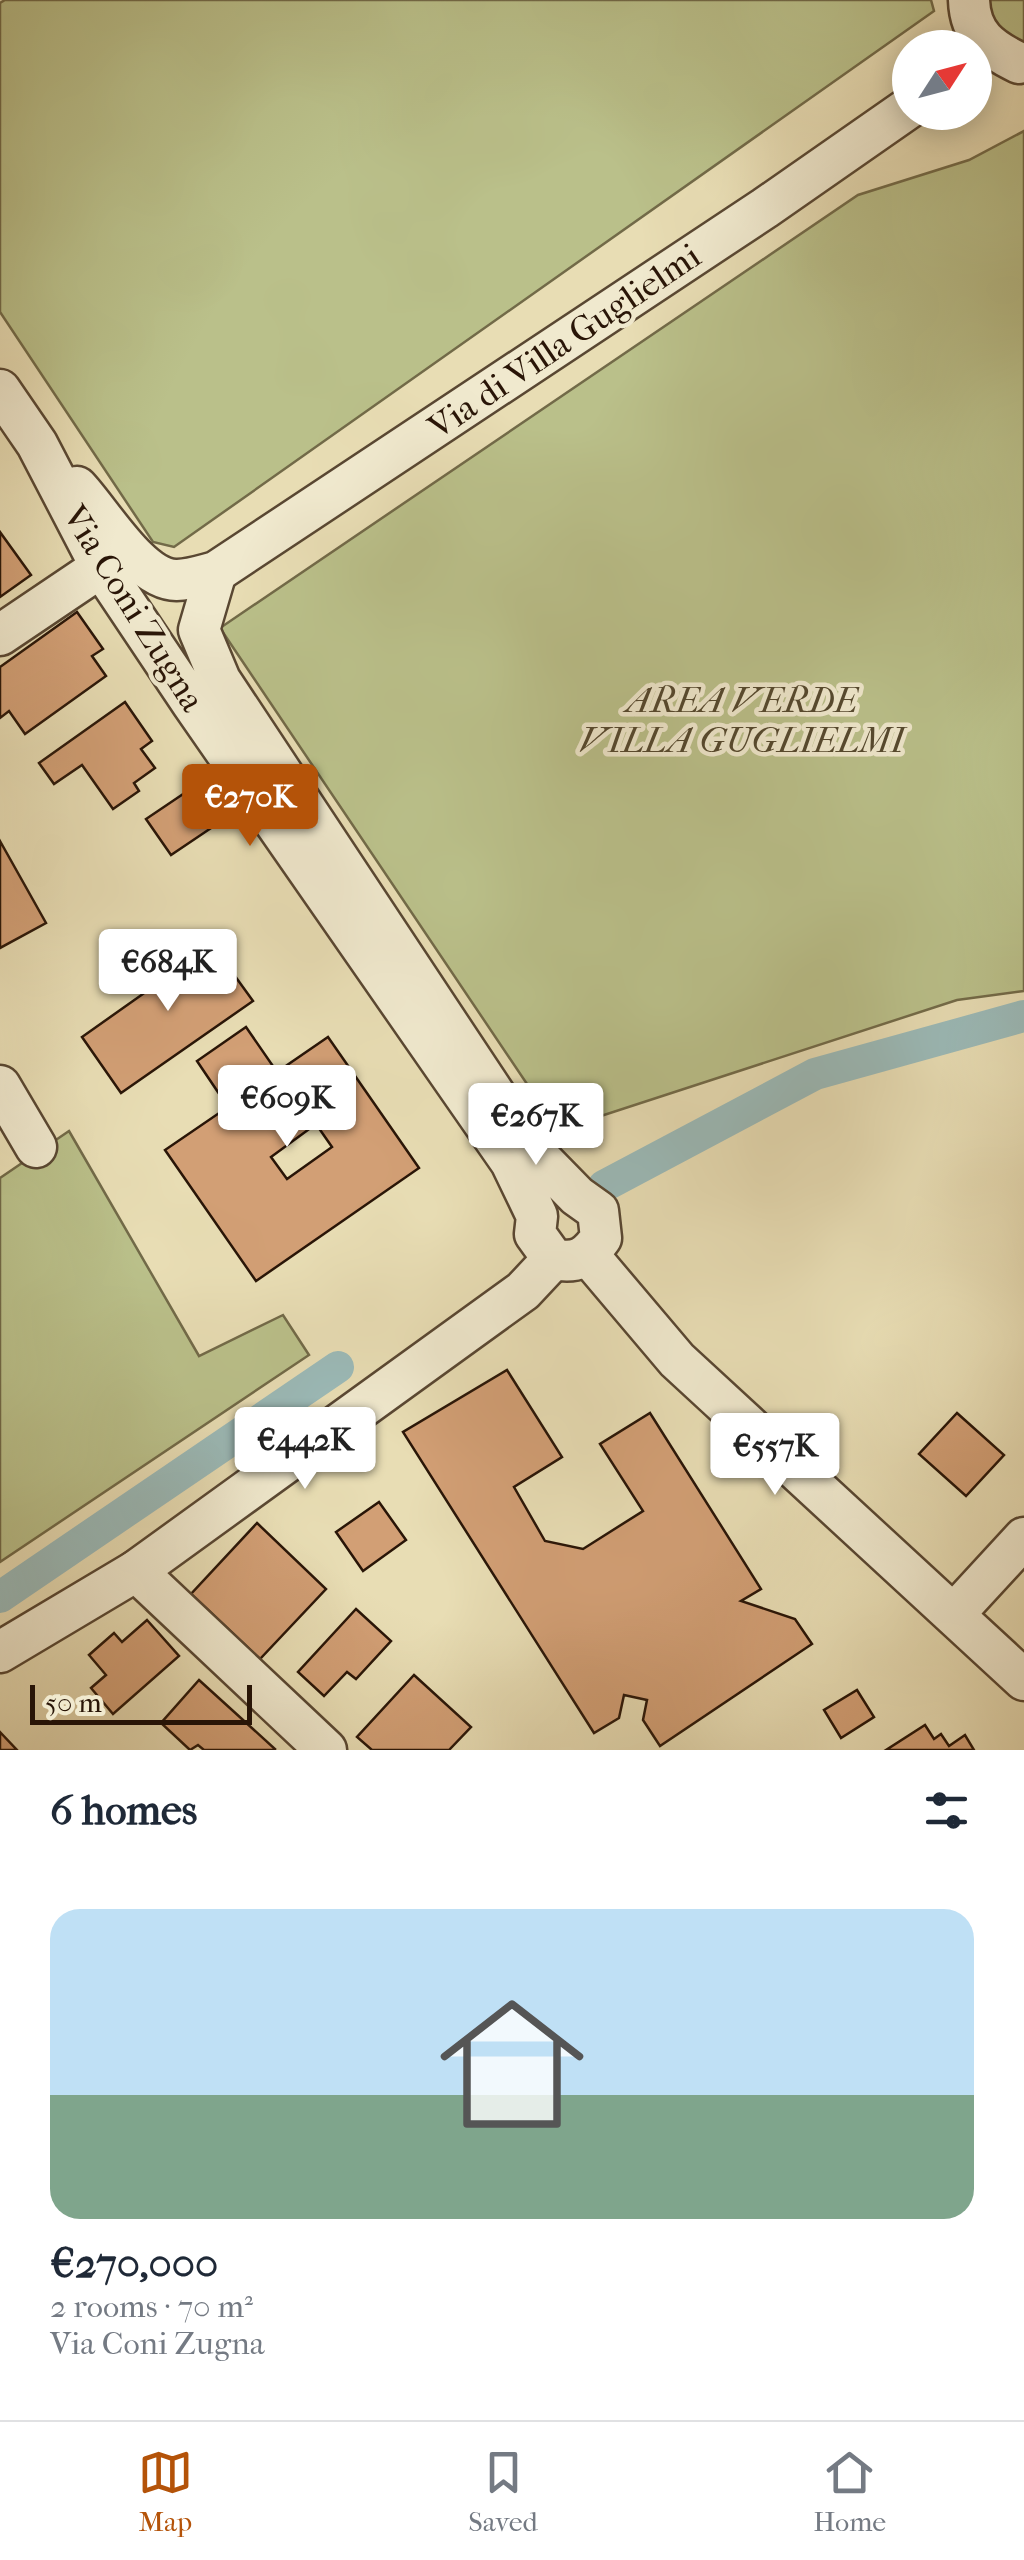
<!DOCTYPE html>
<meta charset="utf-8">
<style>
body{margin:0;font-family:"IM FELL French Canon",serif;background:#f6f6f7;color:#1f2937;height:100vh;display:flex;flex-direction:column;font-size:38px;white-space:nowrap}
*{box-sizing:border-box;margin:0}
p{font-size:32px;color:#747a83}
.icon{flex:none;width:55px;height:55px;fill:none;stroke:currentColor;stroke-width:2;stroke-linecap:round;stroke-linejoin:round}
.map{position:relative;height:1750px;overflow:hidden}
.panel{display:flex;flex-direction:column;background:#fff;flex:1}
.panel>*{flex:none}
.needle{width:65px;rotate:54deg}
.fabs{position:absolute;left:892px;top:30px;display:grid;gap:20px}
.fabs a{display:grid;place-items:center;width:100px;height:100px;border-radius:50%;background:#fff;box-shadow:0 5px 25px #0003;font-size:50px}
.scale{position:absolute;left:30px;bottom:25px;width:222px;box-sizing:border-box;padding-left:10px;border:5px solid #291507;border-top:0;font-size:28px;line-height:35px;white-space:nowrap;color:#291507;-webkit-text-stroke:8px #f0e9ce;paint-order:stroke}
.price{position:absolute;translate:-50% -85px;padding:0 22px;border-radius:10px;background:#fff;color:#222;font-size:32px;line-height:65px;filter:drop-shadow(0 2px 5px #0008)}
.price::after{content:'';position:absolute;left:50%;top:60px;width:30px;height:22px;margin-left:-15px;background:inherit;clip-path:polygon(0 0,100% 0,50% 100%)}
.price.current{background:#b45309;color:#fff}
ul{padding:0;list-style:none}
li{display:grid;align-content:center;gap:20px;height:530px;padding:0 50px}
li+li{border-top:2px solid #e0e1e3}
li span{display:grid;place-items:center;height:310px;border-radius:30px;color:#555}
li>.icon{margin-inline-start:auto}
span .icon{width:180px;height:180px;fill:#fffc;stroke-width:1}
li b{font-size:42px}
h2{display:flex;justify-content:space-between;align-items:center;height:120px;padding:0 50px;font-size:42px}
.tab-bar{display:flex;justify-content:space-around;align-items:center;height:140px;border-top:2px solid #e0e1e3;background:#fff;font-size:28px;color:#747a83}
.tab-bar a{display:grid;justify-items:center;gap:5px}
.tab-bar .current{color:#b45309}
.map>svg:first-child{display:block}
.green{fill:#bac08a;stroke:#726a48;stroke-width:2.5}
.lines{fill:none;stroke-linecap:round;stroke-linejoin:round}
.canal{stroke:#9bbab8;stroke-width:32}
.building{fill:#d29f75;stroke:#291507;stroke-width:2.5;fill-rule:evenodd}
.minor-casing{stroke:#594732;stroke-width:45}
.minor{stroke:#f0e9ce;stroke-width:40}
.labels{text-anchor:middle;stroke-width:9;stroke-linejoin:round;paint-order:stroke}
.street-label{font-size:35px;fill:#291507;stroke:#f0e9ce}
.park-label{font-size:35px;font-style:italic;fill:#54482e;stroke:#f0e9ce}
</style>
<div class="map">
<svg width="1024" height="1750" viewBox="0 0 1024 1750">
<rect width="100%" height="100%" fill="#e8ddb4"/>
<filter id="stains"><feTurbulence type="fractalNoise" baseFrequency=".002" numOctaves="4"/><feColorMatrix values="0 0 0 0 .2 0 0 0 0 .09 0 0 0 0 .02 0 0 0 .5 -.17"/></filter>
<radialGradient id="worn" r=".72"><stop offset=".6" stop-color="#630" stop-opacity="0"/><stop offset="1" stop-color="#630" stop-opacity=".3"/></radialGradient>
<g class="green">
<path d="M5 0H931L934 11 174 547 153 542 0 312V3Z"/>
<path d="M983 0H1024V50L1005 47Z"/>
<path d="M1024 131V991L957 1000 558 1130 220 628 858 195 969 160Z"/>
<path d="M69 1131 199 1356 283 1315 309 1355 0 1562V1178Z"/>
</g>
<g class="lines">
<g class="canal">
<path d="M604 1186 815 1074 1024 1016"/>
<path d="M0 1597 338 1367"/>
</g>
</g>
<g class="building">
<path d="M0 532 31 575 0 597Z"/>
<path d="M77 612 103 649 92 656 106 676 25 734 9 711 0 718V667Z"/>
<path d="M125 702 152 741 141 749 155 768 134 783 139 791 113 809 82 765 54 784 39 763Z"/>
<path d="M201 782 226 818 171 855 146 819Z"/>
<path d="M0 841 46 923 0 948Z"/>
<path d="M187 938 201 957 214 947 253 1001 121 1093 82 1037 157 984 145 967Z"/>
<path d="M246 1027 277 1072 328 1037 419 1168 256 1281 165 1150 228 1107 197 1061ZM316 1124 332 1147 287 1179 271 1157Z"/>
<path d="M507 1370 562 1457 514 1487 545 1541 583 1549 643 1511 600 1444 650 1413 761 1589 741 1601 795 1619 812 1644 660 1746 643 1720 647 1700 624 1695 619 1718 594 1733 403 1432Z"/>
<path d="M957 1413 1004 1455 966 1496 919 1454Z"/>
<path d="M379 1502 406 1540 363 1571 336 1532Z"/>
<path d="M257 1523 326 1589 260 1659 191 1594Z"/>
<path d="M356 1609 391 1641 356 1679 347 1672 324 1696 298 1672Z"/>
<path d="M147 1620 179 1656 113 1714 91 1688 106 1675 89 1655 114 1633 122 1642Z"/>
<path d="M414 1675 471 1727 449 1750H372L357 1737Z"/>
<path d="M199 1680 275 1749 274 1750H204L198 1745 190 1750 161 1723Z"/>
<path d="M857 1690 874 1717 841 1738 824 1710Z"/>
<path d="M925 1725 934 1739 941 1734 949 1746 965 1735 974 1750H886Z"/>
<path d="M0 1732 17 1750H0Z"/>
</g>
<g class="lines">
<g class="minor-casing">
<g id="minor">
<path d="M969 0C970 35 990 49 1019 63"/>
<path d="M0 390 37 444 101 567 192 703 511 1162 537 1216 535 1234 553 1259C577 1264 587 1258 601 1238L598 1211 577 1196 530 1148 220 680 199 630 216 572"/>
<path d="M77 487C101 512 140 581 177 580 190 580 204 575 216 572L765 208 910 107"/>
<path d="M0 635 101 567"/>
<path d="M0 1086 36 1147"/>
<path d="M589 1256 677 1360 1024 1680"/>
<path d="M136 1571 326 1750"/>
<path d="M954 1614 1024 1538"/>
<path d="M0 1652 136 1571 523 1291 553 1259"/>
</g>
</g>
<use href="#minor" class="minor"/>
</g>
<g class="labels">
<g class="street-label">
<text transform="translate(564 341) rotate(-34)" y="12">Via di Villa Guglielmi</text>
<text transform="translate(134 608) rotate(58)" y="12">Via Coni Zugna</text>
</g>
<g class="park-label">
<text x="742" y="712">AREA VERDE<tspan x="742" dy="40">VILLA GUGLIELMI</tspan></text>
</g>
</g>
<rect width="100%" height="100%" filter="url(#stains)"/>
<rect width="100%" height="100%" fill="url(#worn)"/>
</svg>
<div class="fabs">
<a><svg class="needle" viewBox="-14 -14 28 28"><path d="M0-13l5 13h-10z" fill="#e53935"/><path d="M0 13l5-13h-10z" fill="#747a83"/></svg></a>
</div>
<div class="scale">50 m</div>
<b class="price current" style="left:250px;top:849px">€270K</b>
<b class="price" style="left:168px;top:1014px">€684K</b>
<b class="price" style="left:287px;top:1150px">€609K</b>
<b class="price" style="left:536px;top:1168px">€267K</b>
<b class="price" style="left:305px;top:1492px">€442K</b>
<b class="price" style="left:775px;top:1498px">€557K</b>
</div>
<section class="panel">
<h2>6 homes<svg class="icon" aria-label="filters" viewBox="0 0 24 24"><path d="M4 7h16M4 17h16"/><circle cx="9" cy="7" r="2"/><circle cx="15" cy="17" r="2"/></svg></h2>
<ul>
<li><span style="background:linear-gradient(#bfe0f5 60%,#7fa58c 0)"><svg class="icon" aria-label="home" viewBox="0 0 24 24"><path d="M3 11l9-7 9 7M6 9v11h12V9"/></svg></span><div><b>€270,000</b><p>2 rooms · 70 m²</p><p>Via Coni Zugna</p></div></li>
</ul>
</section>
<nav class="tab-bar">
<a class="current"><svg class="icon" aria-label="map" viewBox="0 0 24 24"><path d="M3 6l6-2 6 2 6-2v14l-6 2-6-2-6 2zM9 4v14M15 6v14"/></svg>Map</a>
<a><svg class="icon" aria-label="saved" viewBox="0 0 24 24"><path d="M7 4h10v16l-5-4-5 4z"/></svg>Saved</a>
<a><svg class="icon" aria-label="home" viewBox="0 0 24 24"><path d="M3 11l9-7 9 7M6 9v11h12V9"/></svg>Home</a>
</nav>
